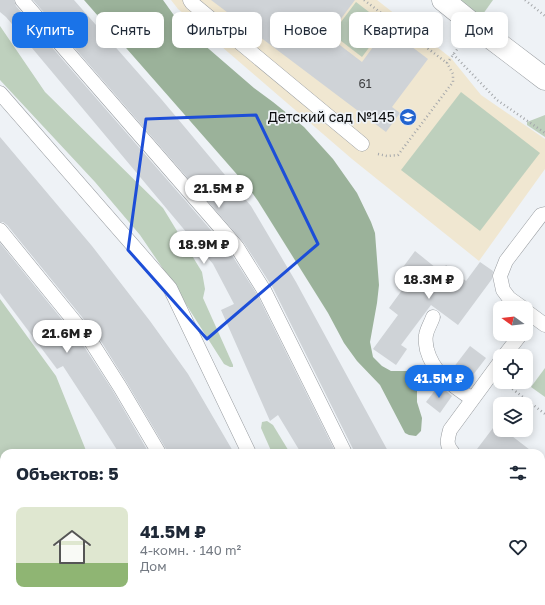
<!DOCTYPE html>
<html lang="ru">
<meta charset="utf-8">
<style>
body{margin:0;font-family:"Golos Text",sans-serif;background:#f2f2f3;color:#1f2937;height:100vh;display:flex;flex-direction:column;font-size:15px;white-space:nowrap}
*{box-sizing:border-box;margin:0}
p{font-size:13px;color:#747a83}
.icon{flex:none;width:22px;height:22px;fill:none;stroke:currentColor;stroke-width:2;stroke-linecap:round;stroke-linejoin:round}
.map{position:relative;flex:1;overflow:hidden}
.side{position:absolute;left:0px;top:449px;width:545px;height:156px;display:flex;flex-direction:column;background:#fff;border-radius:12px 12px 0 0;box-shadow:0 2px 10px #0003}
.side>*{flex:none}
.banner{position:absolute;left:12px;top:12px;width:521px;height:36px;display:flex;gap:8px}
.needle{width:26px;rotate:285deg}
.fabs{position:absolute;left:493px;top:301px;display:grid;gap:8px}
.fabs a{display:grid;place-items:center;width:40px;height:40px;border-radius:8px;background:#fff;box-shadow:0 2px 10px #0003;font-size:20px}
.price{position:absolute;translate:-50% -34px;padding:0 9px;border-radius:14px;background:#fff;color:#222;font-size:13px;line-height:26px;filter:drop-shadow(0 1px 2px #0008)}
.price::after{content:'';position:absolute;left:50%;top:24px;width:12px;height:9px;margin-left:-6px;background:inherit;clip-path:polygon(0 0,100% 0,50% 100%)}
.price.current{background:#1a73e8;color:#fff}
ul{padding:0;list-style:none}
li{display:flex;align-items:center;gap:12px;height:100px;padding:0 16px}
li span{display:grid;place-items:center;flex:none;width:112px;height:80px;border-radius:8px;color:#555}
li>.icon{margin-inline-start:auto}
span .icon{width:48px;height:48px;fill:#fffc;stroke-width:1}
li b{font-size:17px}
h2{display:flex;justify-content:space-between;align-items:center;height:48px;padding:0 16px;font-size:17px}
.pill{padding:0 14px;border-radius:8px;background:#fff;box-shadow:0 2px 10px #0003;font-size:14px;line-height:36px}
.pill.current{background:#1a73e8;color:#fff}
.map>svg:first-child{display:block}
.education{fill:#f0e7d1}
.green{fill:#bed0bd}
.forest{fill:#9bb29a}
.building{fill:#cfd3d7}
.lines{fill:none;stroke-linecap:round;stroke-linejoin:round}
.lane-casing{stroke:#989ca0;stroke-width:15}
.street-casing{stroke:#989ca0;stroke-width:23}
.path{stroke:#a4a7aa;stroke-width:2.5;stroke-dasharray:1 3;stroke-linecap:butt}
.lane{stroke:#fff;stroke-width:14}
.street{stroke:#fff;stroke-width:22}
.marked{fill:none;stroke:#1d4ed8;stroke-width:3;stroke-linejoin:round}
.labels{text-anchor:middle;stroke-width:3.5;stroke-linejoin:round;paint-order:stroke}
.number-label{font-size:12px;fill:#3d3e40}
.poi-label{font-size:14px;fill:#0c0d0e;stroke:#eef2f6;text-anchor:end}
</style>
<div class="map">
<svg width="545" height="605" viewBox="0 0 545 605">
<rect width="100%" height="100%" fill="#eef2f6"/>
<path class="education" d="M171 0H377L451 58 481 95 545 139V169L479 261 352 159 178 9Z"/>
<g class="green">
<path d="M455 0H493L483 14 480 16Z"/>
<path d="M356 2 386 25 362 57 332 34Z"/>
<path d="M0 26 45 92 163 208 202 272 205 289 203 298 233 365V367H230L224 364 168 276 140 235 95 182 0 80Z"/>
<path d="M461 92 540 153 480 231 401 170Z"/>
<path d="M545 115V137L527 125V122Z"/>
<path d="M0 299 56 376 87 453H4V601H114V605H0Z"/>
<path d="M545 368V397L531 387Z"/>
<path d="M267 421 273 425 290 453H272L261 428 262 422Z"/>
<path d="M365 601H387L391 605H369Z"/>
</g>
<g class="forest">
<path d="M84 0H163L173 14 195 37 254 88 273 102 304 127 333 159 357 193 371 222 375 233 379 285 377 303 370 342 373 357 382 366 391 371H408L417 376V402L422 418 421 431 416 436 409 435 405 433 380 385 357 361 344 343 328 313 258 201 248 187Z"/>
<path d="M541 562 545 566V605H488L485 601H541Z"/>
</g>
<g class="building">
<path d="M0 0H14L16 6 230 252 258 296 336 453H301L278 415 270 421 221 310 234 304 213 264 6 17 0 12Z"/>
<path d="M33 0H74L162 100 251 206 296 282 389 453H353V449L273 288 244 243Z"/>
<path d="M211 0H355L328 36 362 62 387 28 428 59 392 107 400 113 386 132Z"/>
<path d="M0 137 92 246 150 321 188 374 234 453H167L166 449 127 383 99 338 7 225 3 222H0Z"/>
<path d="M0 243 85 348 113 391 149 453H119L93 412 63 366 57 369 0 293Z"/>
<path d="M415 251 441 272 446 265 466 281 480 262 493 271 492 279 458 325 431 305 401 345 407 349 396 365 373 349 398 315 389 308 405 286 395 278Z"/>
<path d="M470 346 486 358 466 384 450 372Z"/>
<path d="M439 385 452 396 440 413 426 402Z"/>
<path d="M496 424 500 427V430H504L534 453H474Z"/>
</g>
<g class="lines">
<g class="lane-casing">
<g id="lane">
<path d="M22 0 225 233 237 247 265 292 345 453"/>
<path d="M190 0 192 3 362 144"/>
<path d="M0 93 170 288 249 453"/>
<path d="M0 230 92 343 120 387 159 453"/>
<path d="M523 308 509 298 503 290 500 276 506 261 541 215 545 214"/>
<path d="M526 311 545 325"/>
<path d="M433 317C431 323 427 329 426 335 425 339 426 345 427 350 434 375 453 385 472 399"/>
<path d="M504 356 521 334"/>
<path d="M453 453C446 445 447 441 450 430L500 362"/>
<path d="M541 521 545 524"/>
<path d="M247 601 250 605"/>
<path d="M339 601 342 605"/>
<path d="M452 601 455 605"/>
</g>
</g>
<g class="street-casing">
<path id="street" d="M443 0 474 25 545 79"/>
</g>
<g class="path">
<path d="M364 0 447 63"/>
<path d="M525 0 545 16"/>
<path d="M453 54 497 100 545 133"/>
<path d="M378 154 387 156 398 155 453 82V74L447 63 461 44"/>
<path d="M506 384 545 414"/>
</g>
<use href="#lane" class="lane"/>
<use href="#street" class="street"/>
</g>
<path class="marked" d="M256 115 318 244 207 339 128 250 146 119Z"/>
<defs>
<g id="school-disc" transform="scale(0.9)"><circle r="9.5" fill="#2263cf" stroke="#eef2f6"/><path d="M0-5L7-2L0 1L-7-2ZM-4 1L0 2.5L4 1V4Q0 6-4 4Z" fill="#fff"/></g>
</defs>
<g fill-rule="evenodd">
<use href="#school-disc" x="408" y="117"/>
</g>
<g class="labels">
<g class="number-label">
<text x="365" y="88">61</text>
</g>
<g class="poi-label">
<text x="395" y="122">Детский сад №145</text>
</g>
</g>
</svg>
<div class="fabs">
<a><svg class="needle" viewBox="-14 -14 28 28"><path d="M0-13l5 13h-10z" fill="#e53935"/><path d="M0 13l5-13h-10z" fill="#747a83"/></svg></a>
<a><svg class="icon" aria-label="locate" viewBox="0 0 24 24"><circle cx="12" cy="12" r="6"/><path d="M12 2v4M12 18v4M2 12h4M18 12h4"/></svg></a>
<a><svg class="icon" aria-label="layers" viewBox="0 0 24 24"><path d="M12 4l9 5-9 5-9-5zM3 14l9 5 9-5"/></svg></a>
</div>
<b class="price" style="left:219px;top:209px">21.5M ₽</b>
<b class="price" style="left:204px;top:265px">18.9M ₽</b>
<b class="price" style="left:429px;top:300px">18.3M ₽</b>
<b class="price" style="left:67px;top:354px">21.6M ₽</b>
<b class="price current" style="left:439px;top:399px">41.5M ₽</b>
<div class="banner">
<a class="pill current">Купить</a>
<a class="pill">Снять</a>
<a class="pill">Фильтры</a>
<a class="pill">Новое</a>
<a class="pill">Квартира</a>
<a class="pill">Дом</a>
</div>
<section class="side">
<h2>Объектов: 5<svg class="icon" aria-label="filters" viewBox="0 0 24 24"><path d="M4 7h16M4 17h16"/><circle cx="9" cy="7" r="2"/><circle cx="15" cy="17" r="2"/></svg></h2>
<ul>
<li><span style="background:linear-gradient(#dfe7d0 70%,#8fb573 0)"><svg class="icon" aria-label="home" viewBox="0 0 24 24"><path d="M3 11l9-7 9 7M6 9v11h12V9"/></svg></span><div><b>41.5M ₽</b><p>4-комн. · 140 m²</p><p>Дом</p></div><svg class="icon" aria-label="heart" viewBox="0 0 24 24"><path d="M12 20l-8-8c-3-5 5-10 8-4 3-6 11-1 8 4z"/></svg></li>
</ul>
</section>
</div>
